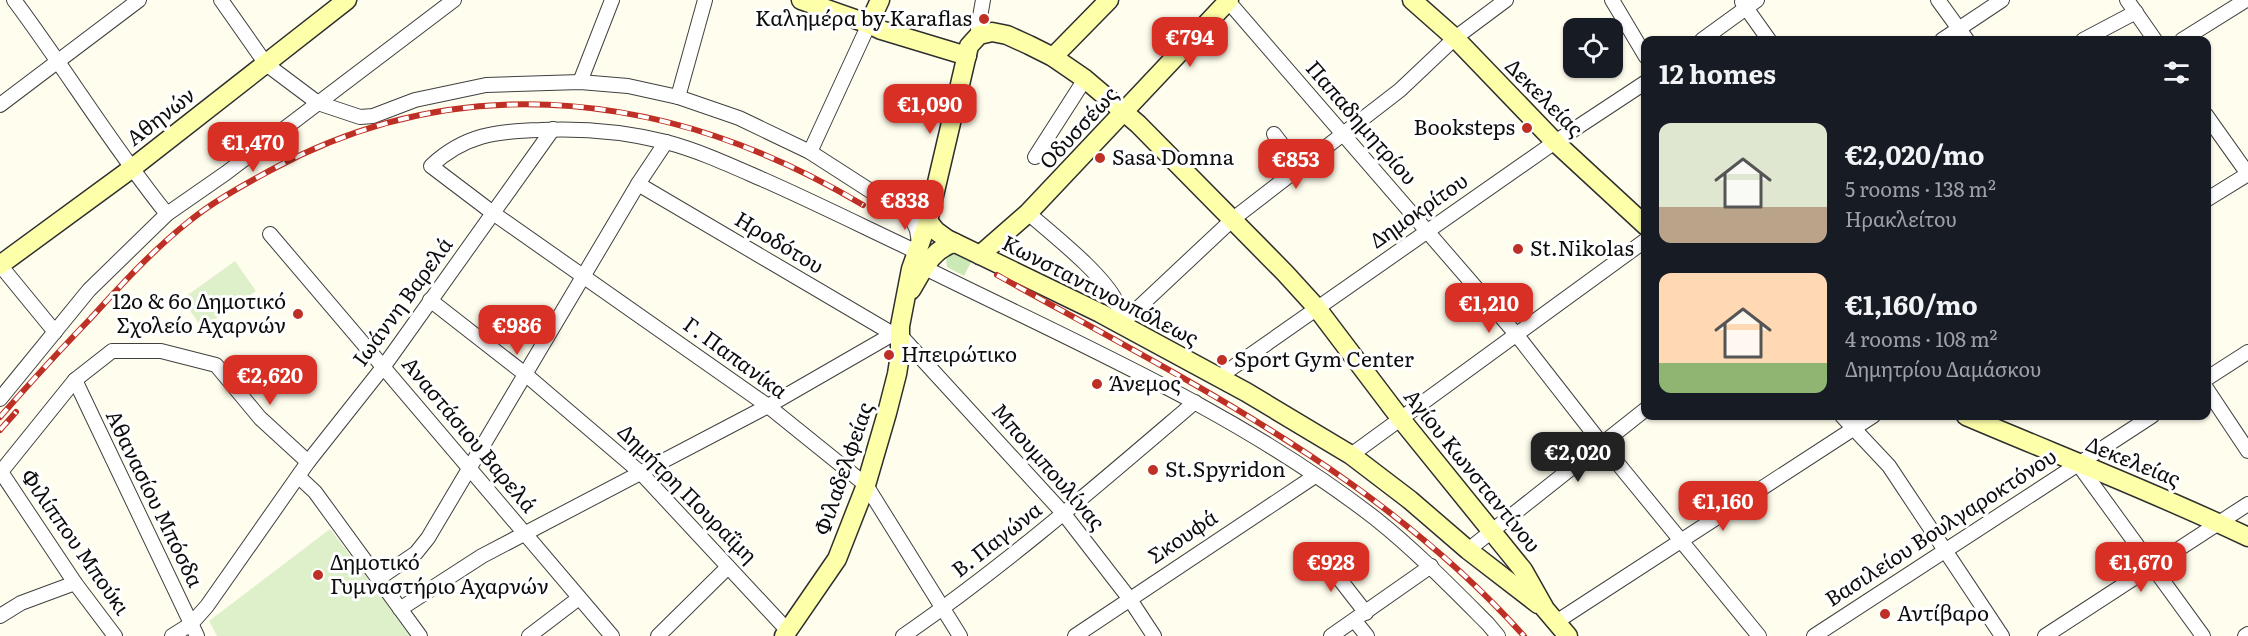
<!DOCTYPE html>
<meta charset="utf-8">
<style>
body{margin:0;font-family:Literata,serif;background:#242831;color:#f1f3f6;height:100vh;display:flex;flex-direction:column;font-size:22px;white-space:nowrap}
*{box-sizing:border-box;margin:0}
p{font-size:20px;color:#9ea1a6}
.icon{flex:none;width:33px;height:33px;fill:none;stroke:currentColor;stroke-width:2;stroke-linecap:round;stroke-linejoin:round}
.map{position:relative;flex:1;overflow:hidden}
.drawer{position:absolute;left:1641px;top:36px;width:570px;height:384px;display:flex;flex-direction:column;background:#171b24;border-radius:12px;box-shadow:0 2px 4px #0004}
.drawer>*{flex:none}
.buttons{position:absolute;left:1563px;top:18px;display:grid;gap:12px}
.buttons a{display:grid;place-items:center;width:60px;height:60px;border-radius:12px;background:#171b24;box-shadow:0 2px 4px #0004;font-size:30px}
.price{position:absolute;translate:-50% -51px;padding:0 14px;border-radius:12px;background:#d93025;color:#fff;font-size:20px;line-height:39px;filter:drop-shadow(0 2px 3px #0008)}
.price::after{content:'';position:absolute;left:50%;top:36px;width:18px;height:14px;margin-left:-9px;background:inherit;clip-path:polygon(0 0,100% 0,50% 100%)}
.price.active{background:#222;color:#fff}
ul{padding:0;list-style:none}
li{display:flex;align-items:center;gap:18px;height:150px;padding:0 18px}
li span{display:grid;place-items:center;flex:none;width:168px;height:120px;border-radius:12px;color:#555}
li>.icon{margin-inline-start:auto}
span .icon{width:72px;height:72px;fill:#fffc;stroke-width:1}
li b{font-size:26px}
h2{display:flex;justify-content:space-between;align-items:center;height:72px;padding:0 18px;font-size:26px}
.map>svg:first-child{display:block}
.green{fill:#cbe9b7}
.pitch{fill:#def0c9}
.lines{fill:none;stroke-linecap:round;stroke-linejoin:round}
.street-casing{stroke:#404040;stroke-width:16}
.secondary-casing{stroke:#2f2f2f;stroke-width:21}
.street{stroke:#fff;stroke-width:14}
.secondary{stroke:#feffa9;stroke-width:18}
.rail-casing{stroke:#be3025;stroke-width:6}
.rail{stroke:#fff;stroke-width:4;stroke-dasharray:11;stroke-linecap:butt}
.poi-dot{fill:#be3025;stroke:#fff;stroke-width:2}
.labels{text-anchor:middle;stroke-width:6;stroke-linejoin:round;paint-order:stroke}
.poi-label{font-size:21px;fill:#0d0d0d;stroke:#fff;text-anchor:start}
.street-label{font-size:21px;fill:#0d0d0d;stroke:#fff}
</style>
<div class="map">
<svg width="2248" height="636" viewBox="0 0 2248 636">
<rect width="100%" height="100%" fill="#fffeee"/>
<path class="green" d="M953 252 972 260 964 276 947 267 946 258Z"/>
<g class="pitch">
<path d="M235 261 256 291 202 328 182 299Z"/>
<path d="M330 529 412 636H217L209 621Z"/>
</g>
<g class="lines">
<g class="street-casing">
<g id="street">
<path d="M14 0C67 71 112 146 167 214"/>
<path d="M221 0 266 64 318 103 360 117 373 116 415 100 486 85 580 82 628 86 678 97 739 118 810 152 911 217 917 230 919 243"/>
<path d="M1227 0 1516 334 1601 443 1759 636"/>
<path d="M1612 0 1646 57"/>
<path d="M1938 0 1967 40"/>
<path d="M2127 0 2155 40"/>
<path d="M1742 2 1769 40"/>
<path d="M979 35 978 28 983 0"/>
<path d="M1702 40 1757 0"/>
<path d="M1942 40 2002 0"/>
<path d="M2083 40 2136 12"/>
<path d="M2182 40 2246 0"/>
<path d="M580 82 612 0"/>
<path d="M678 97 705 0"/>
<path d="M0 105 139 0"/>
<path d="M2206 115 2248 174 2206 200"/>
<path d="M1274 134 1299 167"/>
<path d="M810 152 869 24"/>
<path d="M1035 157 1085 79"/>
<path d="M638 184 893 334 900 335 1064 514 1129 598 1154 636"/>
<path d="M1028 213C1053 235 1102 273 1116 301 1119 308 1119 317 1120 325"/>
<path d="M270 234 612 636"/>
<path d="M917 252C866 228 816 203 764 180 732 166 700 151 666 142 626 132 582 128 540 130 496 131 464 135 431 166L493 213 768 406 866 485 960 636"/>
<path d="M0 265 55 332"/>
<path d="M925 268C1078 344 1240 413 1376 519 1416 551 1452 588 1488 624L1498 636"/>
<path d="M430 300 525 374 641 473 788 631"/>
<path d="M1120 325 1233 219 1400 90 1455 38 1506 0"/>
<path d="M1219 377 1555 142 1646 82"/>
<path d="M2206 379 2248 352"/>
<path d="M75 380 197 636"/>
<path d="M2206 388 2248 451"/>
<path d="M0 399 89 290 167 214 226 173 454 0"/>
<path d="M1842 416 1889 466 2002 636"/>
<path d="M1351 455 1646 240"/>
<path d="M2078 464 2203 636"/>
<path d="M1 472 75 583 115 636"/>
<path d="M0 473 75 380 112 351H161L216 365 260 418 308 462"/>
<path d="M299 477 315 492 420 636"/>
<path d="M1468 550 1646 409"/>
<path d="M1320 554 1366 613"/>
<path d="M378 579 416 553 428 538 638 184 666 142"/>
<path d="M400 609 482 556 768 406 893 334"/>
<path d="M0 616 21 603 75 583"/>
<path d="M1355 621 1367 636"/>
<path d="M1556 622 1873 416"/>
<path d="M172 636 191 624 207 606 308 462 384 366 553 129"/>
<path d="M529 636 579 598"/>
<path d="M658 636 728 567"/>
<path d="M903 636C1006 565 1100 483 1195 402"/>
<path d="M1075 636 1315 476"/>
<path d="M1331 636 1431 566"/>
<path d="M1814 636 2152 416"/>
<path d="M2045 636 2248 504"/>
<path d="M2245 636 2248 634"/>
</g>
</g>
<g class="secondary-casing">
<g id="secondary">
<path d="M801 0 869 24 881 30 967 56"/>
<path d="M1412 0 1455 38 1555 142 1646 226"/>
<path d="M869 24 880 0"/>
<path d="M1053 57 1109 0"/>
<path d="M928 221 936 231 947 239 1100 313 1246 392 1351 455 1410 500 1468 550 1538 604"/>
<path d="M980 255 1028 213 1229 0"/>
<path d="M0 265 131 169 347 0"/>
<path d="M911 290C922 272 932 248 955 243"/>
<path d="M1966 416C2060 456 2156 493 2248 537"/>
<path d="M784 636 837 559 866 485 887 413 897 374 900 355V326L911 269 928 221 969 46 979 35 992 32 1007 35 1029 45 1053 57 1085 79 1138 124 1285 273 1316 307 1400 418 1523 570 1545 609 1568 636"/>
</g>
</g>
<use href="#street" class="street"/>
<use href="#secondary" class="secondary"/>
<g class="rail-casing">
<g id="rail">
<path d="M997 275C1184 379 1379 474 1524 636"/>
<path d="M0 417C30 383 60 350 91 318 121 285 152 251 187 223 212 202 242 186 271 170 466 64 678 94 863 205"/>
<path d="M0 430 16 412"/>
</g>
</g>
<use href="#rail" class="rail"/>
</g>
<g class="poi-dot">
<circle cx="984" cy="19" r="6"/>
<circle cx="1527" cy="128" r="6"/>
<circle cx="1100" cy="158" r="6"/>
<circle cx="1518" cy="249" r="6"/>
<circle cx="298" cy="314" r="6"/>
<circle cx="889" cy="355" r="6"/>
<circle cx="1222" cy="360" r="6"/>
<circle cx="1097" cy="384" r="6"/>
<circle cx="1153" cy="470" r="6"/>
<circle cx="318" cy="575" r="6"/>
<circle cx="1885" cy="614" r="6"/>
</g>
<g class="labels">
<g class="poi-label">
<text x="972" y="26" text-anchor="end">Καλημέρα by Karaflas</text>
<text x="1515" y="135" text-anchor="end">Booksteps</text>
<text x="1112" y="165">Sasa Domna</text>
<text x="1530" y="256">St.Nikolas</text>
<text x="286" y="309" text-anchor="end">12ο &amp; 6ο Δημοτικό<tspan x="286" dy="24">Σχολείο Αχαρνών</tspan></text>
<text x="901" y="362">Ηπειρώτικο</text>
<text x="1234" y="367">Sport Gym Center</text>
<text x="1109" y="391">Άνεμος</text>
<text x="1165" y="477">St.Spyridon</text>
<text x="330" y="570">Δημοτικό<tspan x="330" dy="24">Γυμναστήριο Αχαρνών</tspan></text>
<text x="1897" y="621">Αντίβαρο</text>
</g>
<g class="street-label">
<text transform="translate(1544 98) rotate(45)" y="7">Δεκελείας</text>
<text transform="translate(161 117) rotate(-38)" y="7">Αθηνών</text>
<text transform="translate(1361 123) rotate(49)" y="7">Παπαδημητρίου</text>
<text transform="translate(1079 128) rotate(-47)" y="7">Οδυσσέως</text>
<text transform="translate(1419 211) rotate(-35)" y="7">Δημοκρίτου</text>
<text transform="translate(779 243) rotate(31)" y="7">Ηροδότου</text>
<text transform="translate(1100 291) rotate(27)" y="7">Κωνσταντινουπόλεως</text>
<text transform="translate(403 302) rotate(-54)" y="7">Ιωάννη Βαρελά</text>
<text transform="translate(735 358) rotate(36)" y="7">Γ. Παπανίκα</text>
<text transform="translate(469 435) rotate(50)" y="7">Αναστάσιου Βαρελά</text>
<text transform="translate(2133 462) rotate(22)" y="7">Δεκελείας</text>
<text transform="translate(1048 467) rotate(49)" y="7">Μπουμπουλίνας</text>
<text transform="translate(844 469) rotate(-71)" y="7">Φιλαδελφείας</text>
<text transform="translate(1472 471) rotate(51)" y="7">Αγίου Κωνσταντίνου</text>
<text transform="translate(687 494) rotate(45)" y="7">Δημήτρη Πουραΐμη</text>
<text transform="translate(154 499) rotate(64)" y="7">Αθανασίου Μπόσδα</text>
<text transform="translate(1941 528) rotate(-33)" y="7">Βασιλείου Βουλγαροκτόνου</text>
<text transform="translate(1183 537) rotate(-34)" y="7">Σκουφά</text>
<text transform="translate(997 540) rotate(-38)" y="7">Β. Παγώνα</text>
<text transform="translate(75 542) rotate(55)" y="7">Φιλίππου Μπούκι</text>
</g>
</g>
</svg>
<div class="buttons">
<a><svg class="icon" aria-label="locate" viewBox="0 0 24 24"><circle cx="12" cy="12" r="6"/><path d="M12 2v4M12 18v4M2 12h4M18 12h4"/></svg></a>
</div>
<b class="price" style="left:1190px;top:68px">€794</b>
<b class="price" style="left:930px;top:135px">€1,090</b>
<b class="price" style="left:253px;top:173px">€1,470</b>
<b class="price" style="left:1296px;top:190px">€853</b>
<b class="price" style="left:905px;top:231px">€838</b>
<b class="price" style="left:1489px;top:334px">€1,210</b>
<b class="price" style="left:517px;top:356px">€986</b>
<b class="price" style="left:270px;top:406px">€2,620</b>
<b class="price active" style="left:1578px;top:483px">€2,020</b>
<b class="price" style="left:1723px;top:532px">€1,160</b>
<b class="price" style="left:1331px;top:593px">€928</b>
<b class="price" style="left:2141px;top:593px">€1,670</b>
<section class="drawer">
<h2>12 homes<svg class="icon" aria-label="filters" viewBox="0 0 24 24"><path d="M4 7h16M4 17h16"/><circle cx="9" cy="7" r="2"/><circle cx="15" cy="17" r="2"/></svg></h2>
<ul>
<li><span style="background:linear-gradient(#dfe7d0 70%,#b9a48a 0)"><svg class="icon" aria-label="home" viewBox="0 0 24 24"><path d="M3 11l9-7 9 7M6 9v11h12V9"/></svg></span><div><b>€2,020/mo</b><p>5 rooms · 138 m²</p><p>Ηρακλείτου</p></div></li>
<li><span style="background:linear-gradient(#ffd9b3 75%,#8fb573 0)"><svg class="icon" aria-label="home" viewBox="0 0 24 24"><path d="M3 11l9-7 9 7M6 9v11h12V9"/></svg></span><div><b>€1,160/mo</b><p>4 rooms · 108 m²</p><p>Δημητρίου Δαμάσκου</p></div></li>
</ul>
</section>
</div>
